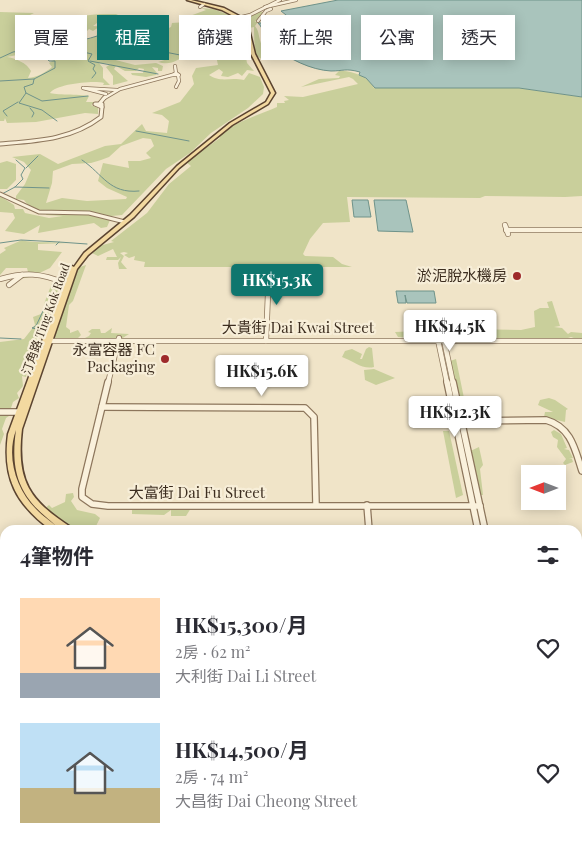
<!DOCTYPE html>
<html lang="zh-TW">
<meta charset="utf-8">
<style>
body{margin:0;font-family:"Playfair Display","Noto Sans TC",serif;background:#f2f2f3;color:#2b2b33;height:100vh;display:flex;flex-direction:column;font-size:19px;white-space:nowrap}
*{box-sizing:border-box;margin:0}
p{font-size:16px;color:#7c7c81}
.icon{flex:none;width:28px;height:28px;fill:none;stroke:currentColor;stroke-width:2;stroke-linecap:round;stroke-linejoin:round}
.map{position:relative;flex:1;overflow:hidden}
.drawer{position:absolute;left:0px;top:525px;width:582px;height:321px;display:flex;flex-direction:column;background:#fff;border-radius:15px 15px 0 0;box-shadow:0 2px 12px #0003}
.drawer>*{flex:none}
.hud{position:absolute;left:15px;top:15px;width:552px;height:45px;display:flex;gap:10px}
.needle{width:32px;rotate:270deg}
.tools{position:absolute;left:521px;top:465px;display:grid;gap:10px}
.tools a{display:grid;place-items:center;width:45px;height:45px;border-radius:0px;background:#fff;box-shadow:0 2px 12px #0003;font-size:25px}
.price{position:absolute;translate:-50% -42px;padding:0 11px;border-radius:5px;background:#fff;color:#222;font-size:16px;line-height:32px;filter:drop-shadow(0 1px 2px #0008)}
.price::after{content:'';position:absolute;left:50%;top:30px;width:15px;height:11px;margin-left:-8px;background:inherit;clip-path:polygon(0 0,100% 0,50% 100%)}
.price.current{background:#0f766e;color:#fff}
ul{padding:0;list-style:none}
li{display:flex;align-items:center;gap:15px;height:125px;padding:0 20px}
li span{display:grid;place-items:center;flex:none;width:140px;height:100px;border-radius:0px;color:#555}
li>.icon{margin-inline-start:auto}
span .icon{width:60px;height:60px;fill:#fffc;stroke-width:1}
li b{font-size:21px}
h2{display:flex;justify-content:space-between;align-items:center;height:60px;padding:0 20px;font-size:21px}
.tag{padding:0 18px;border-radius:0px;background:#fff;box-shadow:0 2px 12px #0003;font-size:18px;line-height:45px}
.tag.current{background:#0f766e;color:#fff}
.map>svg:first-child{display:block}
.green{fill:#c9cf9b;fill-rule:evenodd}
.water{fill:#a9c4bc;stroke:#6f938a}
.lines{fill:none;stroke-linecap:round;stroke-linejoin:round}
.stream-far1{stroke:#6f938a;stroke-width:1}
.stream{stroke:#6f938a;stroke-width:2}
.minor-far4-casing{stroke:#8d765c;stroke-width:4}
.minor-far3-casing{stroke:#8d765c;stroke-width:5}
.minor-far2-casing{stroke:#8d765c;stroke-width:6}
.minor-far1-casing{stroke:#8d765c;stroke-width:8}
.minor-casing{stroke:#8d765c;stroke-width:9}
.major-casing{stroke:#5b4430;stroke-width:3}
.minor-far4{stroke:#faf1dc;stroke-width:2.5}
.minor-far3{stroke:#faf1dc;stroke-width:3}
.minor-far2{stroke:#faf1dc;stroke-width:4.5}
.minor-far1{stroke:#faf1dc;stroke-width:5.5}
.minor{stroke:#faf1dc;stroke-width:7}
.major{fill:#f3d9a0;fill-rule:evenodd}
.poi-dot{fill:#9e2a2b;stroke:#f7eed8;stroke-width:2}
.labels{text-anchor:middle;stroke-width:4.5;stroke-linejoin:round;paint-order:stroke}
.far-street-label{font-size:12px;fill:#3d2e20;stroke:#f7eed8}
.poi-label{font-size:15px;fill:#3d2e20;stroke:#f7eed8;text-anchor:end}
.street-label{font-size:15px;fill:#3d2e20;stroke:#f7eed8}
</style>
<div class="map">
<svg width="582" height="846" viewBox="0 0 582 846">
<rect width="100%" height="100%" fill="#f0e4c8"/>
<g class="green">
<path d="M201 8 213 9 235 17 216 22 209 33 218 37 226 27 222 24 229 20 233 22V41L210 39 207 36 197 39H205C188 45 181 69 158 62L168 59 167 57 156 56 153 53H132V48L156 42 152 38 154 35 171 27 172 23 186 22 187 17 206 10Z"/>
<path d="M0 12 34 13 28 16H39V18L46 15 58 16 56 15 65 16 59 21H62L54 26 55 29 64 28 59 24 70 17 100 14H116L124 18 103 19 101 21 102 24 97 23 93 26 115 27 102 30 104 28 99 27 93 31 89 29 83 35 73 33 75 30 64 29 51 33 54 35 41 42 29 43 28 50 32 52 7 57C15 58 27 63 31 71L28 78C37 77 45 73 52 67L49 63 62 55V52L70 54 78 52 74 49 81 45 71 40H86L97 36 115 40 112 43 100 45 112 46 111 48 117 50 106 54 104 57 135 65 156 63 163 66 162 71H158V68L152 67 157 73 156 75 146 77 132 75 131 73H143L144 69 139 68 136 71H125L116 66 114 69 128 81 113 85V76L106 67 111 64 99 63 103 68V78L110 85H103L104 83C94 80 56 84 50 93 54 95 79 94 89 96L86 102H97L91 105 98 108V114L85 113 36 122 7 123 5 118 4 121H0Z"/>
<path d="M257 12H263L255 22H258L255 26C260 32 258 38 262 45L269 44 265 46 275 50 270 59H262L256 56 259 61 256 62C255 59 254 33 254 27L249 28 251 40 244 23Z"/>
<path d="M231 45 244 47 247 63 254 71 247 70 242 76 238 73 228 77 221 76 223 72 219 69 209 75C221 83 229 77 244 80L249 73 260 77 264 87 263 94 248 108 211 133 190 153 166 169 122 215 101 217 110 220 107 227 101 228 94 223 38 233 40 225 24 234 5 231 15 218 13 213 0 212V196L14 205 15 209H23L25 213 49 218 63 216 46 215 47 211C39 210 29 208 24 200L16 199V196L25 184 31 170 24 162 12 157 40 154 58 164 105 146 121 144 142 124 146 131 167 133 169 121 162 115 152 113 180 102 194 84 192 76 196 68 218 65 215 51ZM143 138 151 139 154 146 146 153 151 158 140 161H128L129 168 103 163 98 181 107 188 127 197 126 199 87 201 62 198 46 203 52 183 53 171 72 164 91 163 101 160 109 157 121 146Z"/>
<path d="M339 71C352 70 370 77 374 88H519L582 97V196L565 197 485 196 480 198 347 197 350 222 323 223 310 239 303 254 305 256 333 257 342 264 352 267H277L272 264 261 267H144L145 262 134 260 135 256 129 258 124 255 128 253 124 252 120 253 124 256 121 262 127 269H119L118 263 121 257 118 260H106L107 257H117L113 249 98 256 92 253 99 246 114 242 111 241 147 213 169 184 191 166 186 162 220 138 219 135C237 121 257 116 277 107V103H285L284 101 289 100 284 96 303 97 358 84 353 79 349 77 301 87 319 79 339 78 340 76 335 75Z"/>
<path d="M7 161 16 164V180L7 189H0V163Z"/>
<path d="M22 240C27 243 60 242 69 243L38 244V250L62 252 50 268 31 277 19 279 28 272 27 268H6L0 275V254L6 250 4 248Z"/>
<path d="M86 265 73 301 69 305 66 327 70 330V333L78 330 81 335 78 338 50 339 77 268Z"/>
<path d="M64 275 47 318 42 320 46 322 44 327 47 329 42 331 37 339 41 342C32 352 27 365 26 377L22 376 23 386 17 393 19 398 13 402 11 408 3 413 9 416 6 418 2 429 4 434 0 445V342L24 339 35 325 33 317 41 314 46 308 44 304 52 283Z"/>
<path d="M552 301 560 326 554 327 562 328 568 334 571 332 582 333V341L571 337 559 341 448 342 436 338 434 335H424L420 338 398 337 395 332 464 329 521 330 535 327 534 311 540 308H549L547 302Z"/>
<path d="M112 328 111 333 129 334 121 339 86 340 85 338 89 336 91 333 88 332 92 329H100L101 333H105Z"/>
<path d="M369 347 372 348 374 367C363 370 353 361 342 357L345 351 352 349 362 354 360 359H362L366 349Z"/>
<path d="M456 359 465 403H478L479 406 471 412 479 414 475 423C461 417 455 408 451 394L456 392 455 385 450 381 454 379 450 361Z"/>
<path d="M374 369 395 378 376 385 365 380 364 370Z"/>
<path d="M549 398 555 400 568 409 566 410 565 422 544 417 545 412H553L538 405 540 400Z"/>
<path d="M554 430 561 434 567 448 564 449 569 450 573 458 569 459H572L573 462 565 465 563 463 566 459 557 447 558 440 553 437 551 432Z"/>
<path d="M443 431H449L463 495 456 498Z"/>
<path d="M479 447 483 465 480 469 483 495H476L470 483 471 475 467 473V467L469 465 464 454Z"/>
<path d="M73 493 74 497 71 501 77 510 95 514 100 518 94 530H57L56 525 39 513 49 505 52 508 65 502 66 494Z"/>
<path d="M157 507V509H160L191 508 186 516H171V510L164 515 132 514V510Z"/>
<path d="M0 571 5 573V794L0 787Z"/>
<path d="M87 841H220L219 846H162L152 842 151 846H81Z"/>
</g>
<g class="water">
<path d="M338 0H582V97L519 88H375L366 78 359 75 360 72C345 68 344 71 331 71 311 70 289 59 274 47 265 40 265 30 258 23H296L281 11Z"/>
<path d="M352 200H368L371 217H354Z"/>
<path d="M374 200H406L413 232 378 231Z"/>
<path d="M396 291H434L436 303H407L405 295 406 303H398Z"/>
</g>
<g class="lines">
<g class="stream-far1">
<path d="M111 31 142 19 137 16"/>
<path d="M66 48 92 54 88 61 95 65 93 69 96 73 92 78"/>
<path d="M160 51 190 57"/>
<path d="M0 58 13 52 61 44"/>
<path d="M90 61 158 74"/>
<path d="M0 81 34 79"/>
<path d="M26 93 42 101 88 96"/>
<path d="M30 108 34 113 32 117"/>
<path d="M7 116 3 111 18 102"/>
<path d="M57 121 42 110 19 103 26 93 24 87 33 84 34 79 55 68V61H49L46 57 69 51 61 45C78 41 91 39 108 32"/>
<path d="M136 131 189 141"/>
<path d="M82 160C103 174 109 194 139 191"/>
<path d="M26 168 38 156"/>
<path d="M15 187 49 188"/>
<path d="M2 194 15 187 23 179 21 175 25 168 16 160"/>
<path d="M0 243 21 240 59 242"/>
<path d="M56 245 59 242 87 244"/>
<path d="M37 329 32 328 36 326 43 311"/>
<path d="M0 338 21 339"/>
</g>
<g class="stream">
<path d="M0 696 5 697"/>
<path d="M0 705 5 706"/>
<path d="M0 716 5 718"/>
<path d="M0 746 5 743"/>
<path d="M128 841V846"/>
<path d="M161 841 175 846"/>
</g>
<g class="minor-far4-casing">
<g id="minor-far4">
<path d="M200 7 204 4"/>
<path d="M265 7 296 0"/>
<path d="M238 18 250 15 280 0"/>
<path d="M258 21 266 11 271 9"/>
<path d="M175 66 176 73"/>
<path d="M176 73 179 75H172Z"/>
<path d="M176 87 179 81 178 75"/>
<path d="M106 94 83 88 117 90"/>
<path d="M103 99 120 89 172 75"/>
</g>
</g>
<g class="minor-far3-casing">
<g id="minor-far3">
<path d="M100 103 105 97"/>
<path d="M95 104H102V107Z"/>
<path d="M0 144C36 141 71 140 101 117L102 107"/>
<path d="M0 194 39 212 89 213 125 222"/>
</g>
</g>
<g class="minor-far2-casing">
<g id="minor-far2">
<path d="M505 225 508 234"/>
<path d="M506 230H582"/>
<path d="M0 279C25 272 41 273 65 283"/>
<path d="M9 285 22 275"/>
<path d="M438 340 447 383"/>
<path d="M444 340 453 383"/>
<path d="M47 341H582"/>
<path d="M266 341 269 270"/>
<path d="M108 383 119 338"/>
</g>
</g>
<g class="minor-far1-casing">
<g id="minor-far1">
<path d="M108 382 82 489V497L92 504 108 506H480"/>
<path d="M447 382 478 530"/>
<path d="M453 382 485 530"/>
<path d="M102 407 305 408 314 417 316 505"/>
<path d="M0 412H22"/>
<path d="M459 421 546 420C571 427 575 449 582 471"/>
<path d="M367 505 369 530"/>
</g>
</g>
<g class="minor-casing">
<g id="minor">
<path d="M578 806H582"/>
<path d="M578 816H582"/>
<path d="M548 841 549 846"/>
</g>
</g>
<g class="major-casing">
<g id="major">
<path d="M187 0H191L224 8 243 18 248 25 255 54 275 93 268 104 232 125 179 168 134 217 88 255 77 269 22 429C16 481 29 500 72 528L73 530C70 530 67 531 65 530 58 529 51 521 46 517 16 492 11 466 16 430 6 457 16 489 36 509 43 517 53 522 60 530H51C16 504 2 478 8 434L69 268 72 266 74 267 84 253 130 215 177 166 230 123 266 102 271 93 251 54 244 25 241 20 222 10Z"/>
<rect x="267" y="841" width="10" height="5"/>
<path d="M279 841H289L288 846H278Z"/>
</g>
</g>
<use href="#minor-far4" class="minor-far4"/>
<use href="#minor-far3" class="minor-far3"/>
<use href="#minor-far2" class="minor-far2"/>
<use href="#minor-far1" class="minor-far1"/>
<use href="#minor" class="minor"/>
<use href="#major" class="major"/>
</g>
<g class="poi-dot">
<circle cx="517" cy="276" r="5"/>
<circle cx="165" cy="359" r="5"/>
</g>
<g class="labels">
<g class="far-street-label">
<text transform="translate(46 319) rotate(-70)" y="4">汀角路 Ting Kok Road</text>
</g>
<g class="poi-label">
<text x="507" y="281">淤泥脫水機房</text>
<text x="155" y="355">永富容器 FC<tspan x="155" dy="17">Packaging</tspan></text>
</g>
<g class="street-label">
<text x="298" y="333">大貴街 Dai Kwai Street</text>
<text x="197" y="498">大富街 Dai Fu Street</text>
</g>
</g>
</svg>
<div class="tools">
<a><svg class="needle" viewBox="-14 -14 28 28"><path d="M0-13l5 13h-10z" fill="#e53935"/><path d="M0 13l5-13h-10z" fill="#7c7c81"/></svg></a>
</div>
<b class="price current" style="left:277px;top:306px">HK$15.3K</b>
<b class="price" style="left:450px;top:352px">HK$14.5K</b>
<b class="price" style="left:262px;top:397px">HK$15.6K</b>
<b class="price" style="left:455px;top:438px">HK$12.3K</b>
<div class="hud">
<a class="tag">買屋</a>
<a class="tag current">租屋</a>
<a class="tag">篩選</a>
<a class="tag">新上架</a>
<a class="tag">公寓</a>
<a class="tag">透天</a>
</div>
<section class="drawer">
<h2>4筆物件<svg class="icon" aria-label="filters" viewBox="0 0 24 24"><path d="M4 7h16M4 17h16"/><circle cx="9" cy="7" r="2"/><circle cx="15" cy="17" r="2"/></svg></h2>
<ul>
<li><span style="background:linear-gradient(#ffd9b3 75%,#9aa5b1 0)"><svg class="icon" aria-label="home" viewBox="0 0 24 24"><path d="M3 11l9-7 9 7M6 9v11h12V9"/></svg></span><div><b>HK$15,300/月</b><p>2房 · 62 m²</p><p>大利街 Dai Li Street</p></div><svg class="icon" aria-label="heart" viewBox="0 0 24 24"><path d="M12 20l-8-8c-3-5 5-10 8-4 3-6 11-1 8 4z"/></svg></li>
<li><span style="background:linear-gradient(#bfe0f5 65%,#c2b280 0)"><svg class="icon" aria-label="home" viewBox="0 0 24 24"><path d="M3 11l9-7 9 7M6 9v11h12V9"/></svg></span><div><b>HK$14,500/月</b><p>2房 · 74 m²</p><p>大昌街 Dai Cheong Street</p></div><svg class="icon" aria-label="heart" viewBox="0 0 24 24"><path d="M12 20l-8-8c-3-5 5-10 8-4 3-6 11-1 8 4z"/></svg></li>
</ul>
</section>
</div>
